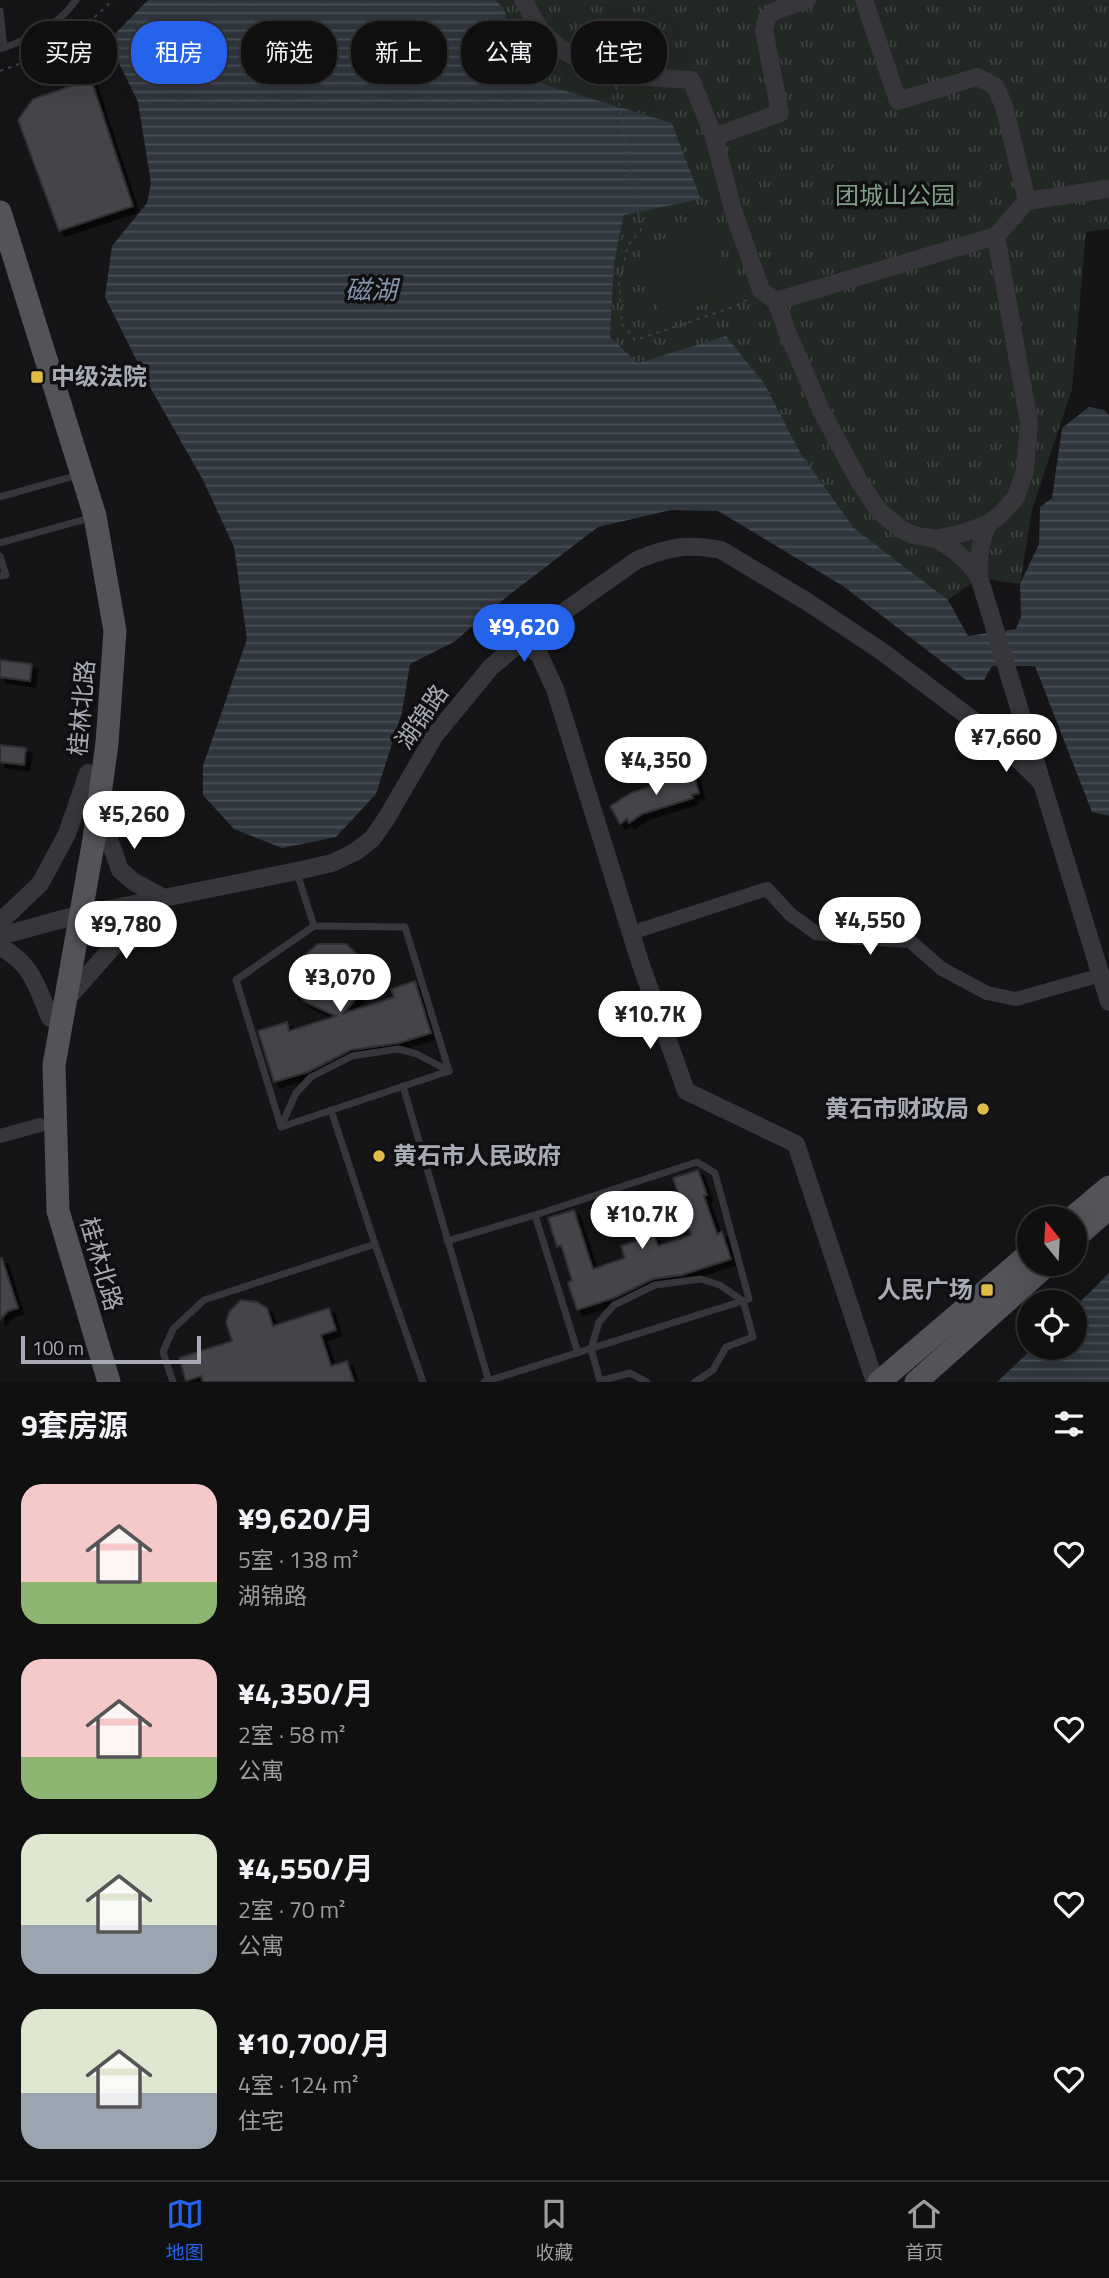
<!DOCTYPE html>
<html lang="zh">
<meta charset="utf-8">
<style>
body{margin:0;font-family:"Titillium Web","Noto Sans SC",sans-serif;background:#19191a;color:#f1f3f6;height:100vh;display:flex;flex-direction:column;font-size:26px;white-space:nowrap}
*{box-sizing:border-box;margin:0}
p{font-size:23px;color:#9c9d9f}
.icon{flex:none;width:38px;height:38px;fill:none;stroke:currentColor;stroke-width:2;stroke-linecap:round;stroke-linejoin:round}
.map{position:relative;height:1382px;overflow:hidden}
.drawer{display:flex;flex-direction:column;background:#101011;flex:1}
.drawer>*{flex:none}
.hud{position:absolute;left:21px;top:21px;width:700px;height:63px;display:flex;gap:14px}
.needle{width:46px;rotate:342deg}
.fabs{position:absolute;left:1017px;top:1206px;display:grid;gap:14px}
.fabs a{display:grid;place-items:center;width:70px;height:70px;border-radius:50%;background:#101011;box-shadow:0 7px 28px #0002,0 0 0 2px #303031;font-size:35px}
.scale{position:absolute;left:21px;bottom:18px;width:180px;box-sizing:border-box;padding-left:7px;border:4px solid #a8abb5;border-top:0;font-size:19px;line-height:24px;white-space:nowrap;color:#a8abb5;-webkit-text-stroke:5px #101012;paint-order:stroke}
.price{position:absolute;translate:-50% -60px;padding:0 16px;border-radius:24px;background:#fff;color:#222;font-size:23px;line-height:46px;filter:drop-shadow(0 2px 4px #0008)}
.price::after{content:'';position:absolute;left:50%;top:42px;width:21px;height:16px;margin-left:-10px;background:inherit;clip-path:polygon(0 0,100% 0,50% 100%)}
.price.current{background:#2563eb;color:#fff}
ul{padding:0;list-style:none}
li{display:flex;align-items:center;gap:21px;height:175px;padding:0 21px}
li span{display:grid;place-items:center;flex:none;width:196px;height:140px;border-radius:21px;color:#555}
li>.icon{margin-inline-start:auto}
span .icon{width:84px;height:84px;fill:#fffc;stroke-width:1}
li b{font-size:30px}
h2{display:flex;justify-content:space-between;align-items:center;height:84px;padding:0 21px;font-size:30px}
.pill{padding:0 24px;border-radius:28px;background:#101011;box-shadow:0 7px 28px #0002,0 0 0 2px #303031;font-size:24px;line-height:63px}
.pill.current{background:#2563eb;color:#fff}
.dock{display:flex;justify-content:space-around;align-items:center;height:98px;border-top:2px solid #303031;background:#101011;font-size:19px;color:#9c9d9f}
.dock a{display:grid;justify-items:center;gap:4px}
.dock .current{color:#2563eb}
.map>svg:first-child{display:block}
.grass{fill:url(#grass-tufts)}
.pitch{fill:#222823}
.water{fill:url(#water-rules)}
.building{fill:#444549;stroke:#302f32;stroke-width:2;filter:url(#shadow)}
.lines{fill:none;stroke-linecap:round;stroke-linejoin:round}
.path{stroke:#3d3e42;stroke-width:2;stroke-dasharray:3.5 5;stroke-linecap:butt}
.service{stroke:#37373b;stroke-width:7}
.minor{stroke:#37373b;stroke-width:14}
.tertiary{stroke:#37373b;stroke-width:18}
.primary{stroke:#53545a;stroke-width:23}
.poi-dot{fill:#debc45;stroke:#101012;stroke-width:2.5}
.labels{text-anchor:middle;stroke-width:7;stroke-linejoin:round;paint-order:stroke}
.park-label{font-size:24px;fill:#819e86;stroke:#101012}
.poi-label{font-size:24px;font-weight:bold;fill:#a8abb5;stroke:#101012;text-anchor:start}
.street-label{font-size:24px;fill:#a8abb5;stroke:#101012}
.water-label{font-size:26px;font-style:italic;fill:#8394ad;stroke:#101012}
</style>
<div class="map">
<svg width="1109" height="1382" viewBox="0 0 1109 1382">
<defs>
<pattern id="grass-tufts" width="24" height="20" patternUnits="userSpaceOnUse" patternTransform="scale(1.75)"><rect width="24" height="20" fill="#222823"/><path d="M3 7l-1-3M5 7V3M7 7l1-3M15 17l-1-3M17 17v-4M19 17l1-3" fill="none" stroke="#3f4441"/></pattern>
<pattern id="water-rules" width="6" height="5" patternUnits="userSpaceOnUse" patternTransform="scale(1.75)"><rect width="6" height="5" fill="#30363e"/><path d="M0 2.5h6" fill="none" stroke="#4b5058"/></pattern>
<filter id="shadow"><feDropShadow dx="5.5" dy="5.5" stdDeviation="0" flood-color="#0009"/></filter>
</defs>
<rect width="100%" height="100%" fill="#151517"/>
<path class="grass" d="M496 0H1109V229L1086 232 1072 389 1032 510 1020 584 979 578 948 600 854 528 801 454 764 383 726 336 638 363 610 337 614 263 624 215 701 198 672 123 517 76 505 11Z"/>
<path class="pitch" d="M711 224 733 295 660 318 638 247Z"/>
<g class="water">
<path d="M148 0H496L505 11 517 76 672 123 701 199 624 215 614 263 610 337 638 363 726 336 764 383 801 454 854 528 948 600 968 636 1016 629 1021 616 1020 584 1039 544 1040 507 1052 498 1062 428 1089 407 1104 410 1109 415V816L1092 812 1035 666H992L984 680H966L843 586 718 511 671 510 598 527 509 595 454 642 410 664 402 712 376 794 336 837 282 848 234 829 203 795V766L247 639 234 547 203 480 150 387 105 297 112 246 147 203 151 183 138 102 108 41Z"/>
<path d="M1109 1273V1382H997L1033 1348H1074L1075 1307Z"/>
</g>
<g class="building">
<path d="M91 79 133 206 59 231 18 120 33 99Z"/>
<path d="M0 660 32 664 30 681 0 677Z"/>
<path d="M0 745 26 748 24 765 0 762Z"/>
<path d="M692 769 699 793 692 795 693 798 642 814 629 823 627 819 620 824 610 806 631 793 679 777 678 773Z"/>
<path d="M318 944H346L367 963 365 987 344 1013 394 997 391 989 415 981 431 1033 399 1043 351 1050 308 1072 274 1082 258 1031 287 1022 289 1031 336 1016 305 1002 291 988 294 964Z"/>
<path d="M698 1170 707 1195 704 1196 717 1234 722 1232 731 1259 682 1275 653 1279 614 1298 577 1310 568 1283 572 1280 561 1245 557 1247 548 1218 574 1210 593 1269 625 1258 621 1246 654 1235 658 1246 691 1235 673 1178Z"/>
<path d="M0 1258H2L18 1308 8 1311 0 1320Z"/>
<path d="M241 1300 257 1302 267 1308 273 1326 329 1308 336 1330 321 1335 331 1366 347 1361 354 1382H203L201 1376 186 1381 179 1358 232 1341 226 1322 229 1312Z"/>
</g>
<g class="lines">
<g class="path">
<path d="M0 71 63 47 113 0"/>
<path d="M616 86 641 230 628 245 619 282 622 324 635 340 734 307 750 298"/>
</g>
<g class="service">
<path d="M0 11 4 47"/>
<path d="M0 49C30 39 58 26 76 0"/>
<path d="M0 497 78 475"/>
<path d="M0 543 90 518"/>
<path d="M0 556 6 575 0 576"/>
<path d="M314 926 405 927 449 1071"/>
<path d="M403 1086 489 1382"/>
<path d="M331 1110 375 1244"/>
<path d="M281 1126 296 1093 311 1077 352 1056 398 1049 417 1054 449 1071"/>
<path d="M281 1127 236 980 314 926 297 873"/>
<path d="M281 1127 449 1071"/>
<path d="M447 1241 535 1215 578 1353"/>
<path d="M173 1382 163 1352 173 1329 204 1300 375 1244 423 1382"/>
<path d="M484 1382 749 1299 715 1173 697 1162 535 1215"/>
<path d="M647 1382 630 1373 600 1381 591 1349 599 1322 614 1305 655 1285 701 1279 720 1285 743 1301 753 1337 726 1347 713 1370 695 1382"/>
</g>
<g class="minor">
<path d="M631 933 767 889 790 914 816 933 857 938 910 941 942 969 987 993 1016 999 1101 975"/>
<path d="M0 1136 40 1125"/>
</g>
<g class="tertiary">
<path d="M523 0C529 9 533 20 540 29 576 73 638 77 691 80L714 137 733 210 761 290 776 301 788 334 821 410 860 483 879 511 901 529 913 535 936 539 963 533 988 524 1001 514 1016 497 1025 471 1029 423 996 236"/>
<path d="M864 0 898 101 977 77 995 86 1004 106 1027 201"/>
<path d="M714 137 780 113 764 30 767 18 774 11 807 0"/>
<path d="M776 301 996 236 1027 201 1107 189"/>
<path d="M936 539C955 549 967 560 979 577L1109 1002"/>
<path d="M979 577C978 557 980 542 988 524"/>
<path d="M521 642 539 654 555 689 640 962 686 1091 796 1144 875 1382"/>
<path d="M0 922 40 884 67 834 88 773"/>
<path d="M0 936 70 917 297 871 332 863 355 852 372 839 386 819 435 735 491 667 521 642 637 560C669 547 688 543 721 550L806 601 884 653 998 739 1041 782"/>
<path d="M0 947C32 963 37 987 50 1018"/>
<path d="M65 1001 135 922 164 898 134 882 120 870 99 811"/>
</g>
<g class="primary">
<path d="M0 212 95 516 115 631 107 743 94 839 54 1065 58 1211 109 1382"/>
<path d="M1072 1218 1109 1187"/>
<path d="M1074 1239 1109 1208"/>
<path d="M879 1382 1029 1254"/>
<path d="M916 1382 1048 1264"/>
</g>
</g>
<g class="poi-dot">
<rect x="30" y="370" width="14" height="14" rx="3.5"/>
<circle cx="983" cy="1109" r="7"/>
<circle cx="379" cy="1156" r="7"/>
<rect x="980" y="1283" width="14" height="14" rx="3.5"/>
</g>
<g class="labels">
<g class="park-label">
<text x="895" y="204">团城山公园</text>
</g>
<g class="poi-label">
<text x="51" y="385">中级法院</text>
<text x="969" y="1117" text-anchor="end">黄石市财政局</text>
<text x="393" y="1164">黄石市人民政府</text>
<text x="973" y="1298" text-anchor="end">人民广场</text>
</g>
<g class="street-label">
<text transform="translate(82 708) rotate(-85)" y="8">桂林北路</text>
<text transform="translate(422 717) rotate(-55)" y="8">湖锦路</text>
<text transform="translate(101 1264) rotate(74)" y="8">桂林北路</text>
</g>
<g class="water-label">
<text x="371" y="299">磁湖</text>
</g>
</g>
</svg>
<div class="fabs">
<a><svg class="needle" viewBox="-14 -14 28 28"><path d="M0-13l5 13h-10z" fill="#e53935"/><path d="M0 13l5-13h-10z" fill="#9c9d9f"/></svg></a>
<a><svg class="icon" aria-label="locate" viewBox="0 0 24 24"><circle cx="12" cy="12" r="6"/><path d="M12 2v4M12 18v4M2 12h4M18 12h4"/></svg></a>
</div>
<div class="scale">100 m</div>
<b class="price current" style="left:524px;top:664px">¥9,620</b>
<b class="price" style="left:1006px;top:774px">¥7,660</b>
<b class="price" style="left:656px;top:797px">¥4,350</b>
<b class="price" style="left:134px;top:851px">¥5,260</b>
<b class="price" style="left:870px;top:957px">¥4,550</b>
<b class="price" style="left:126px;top:961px">¥9,780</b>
<b class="price" style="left:340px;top:1014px">¥3,070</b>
<b class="price" style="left:650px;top:1051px">¥10.7K</b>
<b class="price" style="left:642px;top:1251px">¥10.7K</b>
<div class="hud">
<a class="pill">买房</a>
<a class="pill current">租房</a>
<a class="pill">筛选</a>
<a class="pill">新上</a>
<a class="pill">公寓</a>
<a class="pill">住宅</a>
</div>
</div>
<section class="drawer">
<h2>9套房源<svg class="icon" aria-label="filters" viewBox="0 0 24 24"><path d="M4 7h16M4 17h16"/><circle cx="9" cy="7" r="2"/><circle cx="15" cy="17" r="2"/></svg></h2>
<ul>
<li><span style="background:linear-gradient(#f6c9c9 70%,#8fb573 0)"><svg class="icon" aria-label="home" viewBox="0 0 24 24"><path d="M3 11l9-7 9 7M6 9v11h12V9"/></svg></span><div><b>¥9,620/月</b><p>5室 · 138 m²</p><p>湖锦路</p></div><svg class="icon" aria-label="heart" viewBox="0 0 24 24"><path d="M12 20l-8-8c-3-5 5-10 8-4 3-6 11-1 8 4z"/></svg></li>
<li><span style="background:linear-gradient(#f6c9c9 70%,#8fb573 0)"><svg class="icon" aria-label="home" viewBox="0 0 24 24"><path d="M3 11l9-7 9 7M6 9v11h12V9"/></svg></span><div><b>¥4,350/月</b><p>2室 · 58 m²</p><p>公寓</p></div><svg class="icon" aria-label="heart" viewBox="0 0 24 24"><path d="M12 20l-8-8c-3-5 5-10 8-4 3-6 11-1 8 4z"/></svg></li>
<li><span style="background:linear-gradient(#dfe7d0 65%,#9aa5b1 0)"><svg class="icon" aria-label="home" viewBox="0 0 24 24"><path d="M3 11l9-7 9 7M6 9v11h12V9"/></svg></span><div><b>¥4,550/月</b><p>2室 · 70 m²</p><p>公寓</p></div><svg class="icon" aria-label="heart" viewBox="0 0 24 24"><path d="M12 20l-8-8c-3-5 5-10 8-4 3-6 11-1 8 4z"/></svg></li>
<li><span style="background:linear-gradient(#dfe7d0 60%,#9aa5b1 0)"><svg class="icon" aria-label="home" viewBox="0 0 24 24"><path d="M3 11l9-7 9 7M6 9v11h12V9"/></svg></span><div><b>¥10,700/月</b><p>4室 · 124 m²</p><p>住宅</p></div><svg class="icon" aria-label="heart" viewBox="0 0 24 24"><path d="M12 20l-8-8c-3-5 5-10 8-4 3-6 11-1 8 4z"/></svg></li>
</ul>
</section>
<nav class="dock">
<a class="current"><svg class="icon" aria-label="map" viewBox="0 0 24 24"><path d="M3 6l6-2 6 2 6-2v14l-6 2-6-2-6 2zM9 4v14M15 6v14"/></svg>地图</a>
<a><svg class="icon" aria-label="saved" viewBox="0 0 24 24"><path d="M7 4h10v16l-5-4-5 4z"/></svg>收藏</a>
<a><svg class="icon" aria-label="home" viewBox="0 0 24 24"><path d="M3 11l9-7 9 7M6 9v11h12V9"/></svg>首页</a>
</nav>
